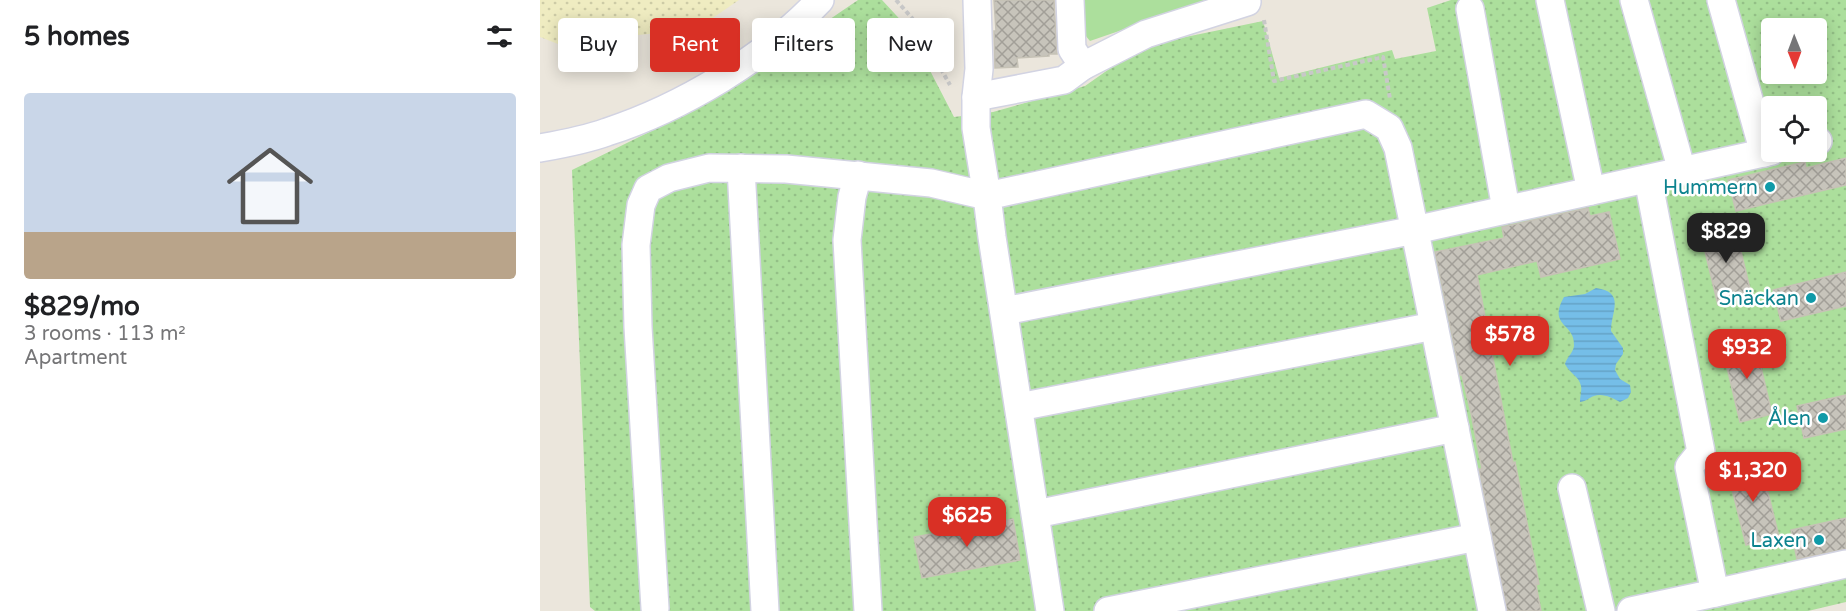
<!DOCTYPE html>
<meta charset="utf-8">
<style>
body{margin:0;font-family:"Varela Round",sans-serif;background:#f6f6f6;color:#202124;height:100vh;display:flex;flex-direction:column;font-size:22px;white-space:nowrap}
*{box-sizing:border-box;margin:0}
p{font-size:20px;color:#757577}
.icon{flex:none;width:33px;height:33px;fill:none;stroke:currentColor;stroke-width:2;stroke-linecap:round;stroke-linejoin:round}
.map{position:relative;flex:1;overflow:hidden}
.sheet{display:flex;flex-direction:column;background:#fff;width:540px}
.sheet>*{flex:none}
.top-card{position:absolute;left:18px;top:18px;width:570px;height:54px;display:flex;gap:12px}
.needle{width:39px;rotate:179deg}
.buttons{position:absolute;left:1221px;top:18px;display:grid;gap:12px}
.buttons a{display:grid;place-items:center;width:66px;height:66px;border-radius:6px;background:#fff;box-shadow:0 3px 15px #0003;font-size:30px}
.price{position:absolute;translate:-50% -51px;padding:0 14px;border-radius:12px;background:#d93025;color:#fff;font-size:20px;line-height:39px;filter:drop-shadow(0 2px 3px #0008)}
.price::after{content:'';position:absolute;left:50%;top:36px;width:18px;height:14px;margin-left:-9px;background:inherit;clip-path:polygon(0 0,100% 0,50% 100%)}
.price.current{background:#222;color:#fff}
ul{padding:0;list-style:none}
li{display:grid;align-content:center;gap:12px;height:318px;padding:0 24px}
li span{display:grid;place-items:center;height:186px;border-radius:6px;color:#555}
li>.icon{margin-inline-start:auto}
span .icon{width:108px;height:108px;fill:#fffc;stroke-width:1}
li b{font-size:26px}
h2{display:flex;justify-content:space-between;align-items:center;height:72px;padding:0 24px;font-size:26px}
.pill{padding:0 21px;border-radius:6px;background:#fff;box-shadow:0 3px 15px #0003;font-size:21px;line-height:54px}
.pill.current{background:#d93025;color:#fff}
main{display:flex;flex:1;min-height:0}
.map>svg:first-child{display:block}
.grass{fill:#acdf9c}
.sand{fill:url(#sand-dots)}
.park{fill:url(#park-dots);fill-rule:evenodd}
.water{fill:url(#water-rules)}
.building{fill:url(#building-cross-hatch);stroke:#c6c2b6;stroke-width:1.5}
.lines{fill:none;stroke-linecap:round;stroke-linejoin:round}
.minor-casing{stroke:#d2d3e2;stroke-width:30}
.path{stroke:#c8c8c8;stroke-width:4;stroke-dasharray:4.5 3;stroke-linecap:butt}
.minor{stroke:#fff;stroke-width:27}
.culture-dot{fill:#0f9aa8;stroke:#fff;stroke-width:2}
.labels{text-anchor:middle;stroke-width:5;stroke-linejoin:round;paint-order:stroke}
.culture-label{font-size:20px;fill:#0d838f;stroke:#fff;text-anchor:end}
</style>
<main>
<section class="sheet">
<h2>5 homes<svg class="icon" aria-label="filters" viewBox="0 0 24 24"><path d="M4 7h16M4 17h16"/><circle cx="9" cy="7" r="2"/><circle cx="15" cy="17" r="2"/></svg></h2>
<ul>
<li><span style="background:linear-gradient(#c9d6e8 75%,#b9a48a 0)"><svg class="icon" aria-label="home" viewBox="0 0 24 24"><path d="M3 11l9-7 9 7M6 9v11h12V9"/></svg></span><div><b>$829/mo</b><p>3 rooms · 113 m²</p><p>Apartment</p></div></li>
</ul>
</section>
<div class="map">
<svg width="1306" height="611" viewBox="0 0 1306 611">
<defs>
<pattern id="sand-dots" width="8" height="8" patternUnits="userSpaceOnUse" patternTransform="scale(1.5)"><rect width="8" height="8" fill="#efecc1"/><path d="M2 2h.1M6 6h.1" fill="none" stroke="#cdcba6" stroke-width="1.8" stroke-linecap="round"/></pattern>
<pattern id="park-dots" width="8" height="8" patternUnits="userSpaceOnUse" patternTransform="scale(1.5)"><rect width="8" height="8" fill="#acdf9c"/><path d="M2 2h.1M6 6h.1" fill="none" stroke="#94c087" stroke-width="1.8" stroke-linecap="round"/></pattern>
<pattern id="water-rules" width="6" height="5" patternUnits="userSpaceOnUse" patternTransform="scale(1.5)"><rect width="6" height="5" fill="#75bee8"/><path d="M0 2.5h6" fill="none" stroke="#65a3c7"/></pattern>
<pattern id="building-cross-hatch" width="8" height="8" patternUnits="userSpaceOnUse" patternTransform="scale(1.5)"><rect width="8" height="8" fill="#c7c4bb"/><path d="M0 0l8 8M0 8l8-8" fill="none" stroke="#a29f98"/></pattern>
</defs>
<rect width="100%" height="100%" fill="#ebe6dc"/>
<path class="grass" d="M545 0H669L550 41 545 35Z"/>
<path class="sand" d="M0 0H199L161 26 141 31 87 36 54 47 18 44 0 37Z"/>
<path class="park" d="M318 0H342L368 28 414 117 453 112 545 86 602 46 723 21 739 78 852 50 855 59 896 51 887 8 911 0H1306V602L1268 611H55L50 607 32 170 164 105ZM1232 28H1276V74H1232ZM1232 106H1276V152H1232Z"/>
<path class="water" d="M1056 288C1086 292 1071 312 1071 331L1083 348V354L1076 364 1075 370 1080 379 1090 385 1091 392 1088 398 1080 402C1072 398 1063 393 1054 396 1048 398 1047 401 1040 402 1040 396 1042 391 1041 386 1039 376 1029 373 1025 364 1027 357 1033 353 1034 346 1036 323 1007 327 1024 297L1045 294Z"/>
<g class="building">
<path d="M454 0H514L517 54H509V56L477 58 478 67 455 68 454 31H456Z"/>
<path d="M1306 158V185L1196 211 1188 180 1265 162 1266 168Z"/>
<path d="M1048 208 1050 216 1069 212 1080 259 1001 277 997 261 937 275 973 463 975 462 999 584 996 585 1001 611H967L939 469H942L931 413 922 375H920L895 252 964 238 962 227Z"/>
<path d="M1194 223 1212 297 1178 305 1160 231Z"/>
<path d="M1306 272V306L1241 321 1233 290Z"/>
<path d="M1214 338 1232 414 1200 422 1182 346Z"/>
<path d="M1306 395V429L1264 438 1257 406Z"/>
<path d="M1220 460 1239 537 1206 545 1187 469Z"/>
<path d="M1306 518V549L1257 559 1251 530Z"/>
<path d="M473 519 480 560 382 578 374 537Z"/>
</g>
<g class="lines">
<g class="minor-casing">
<g id="minor">
<path d="M530 0 532 49 543 66"/>
<path d="M1010 0 1051 191"/>
<path d="M1094 0 1142 171"/>
<path d="M1181 0 1224 153"/>
<path d="M930 9 966 209"/>
<path d="M436 97 524 80 543 66 606 34 707 2"/>
<path d="M1276 141H1278"/>
<path d="M0 148C23 144 45 140 67 132 141 108 227 57 280 0"/>
<path d="M201 168 225 611"/>
<path d="M318 175 312 197 307 240 328 611"/>
<path d="M464 311 875 230 1232 151"/>
<path d="M479 407 894 326"/>
<path d="M1032 488 1061 611"/>
<path d="M496 514 915 428"/>
<path d="M1175 593 1306 564"/>
<path d="M115 608 98 327 96 245 101 205 108 189 129 178 169 168 246 169 391 183 447 196 436 128V97L439 69 437 0"/>
<path d="M510 611 452 237 447 196 826 114 849 128 858 148 952 611"/>
<path d="M568 611 937 537"/>
<path d="M1091 611 1175 593 1149 467 1161 452 1108 179"/>
</g>
</g>
<g class="path">
<path d="M356 0 372 18 410 85"/>
<path d="M724 20 734 81 843 57 850 99"/>
</g>
<use href="#minor" class="minor"/>
</g>
<g class="culture-dot">
<circle cx="1230" cy="187" r="6"/>
<circle cx="1271" cy="298" r="6"/>
<circle cx="1283" cy="418" r="6"/>
<circle cx="1279" cy="540" r="6"/>
</g>
<g class="labels">
<g class="culture-label">
<text x="1218" y="194">Hummern</text>
<text x="1259" y="305">Snäckan</text>
<text x="1271" y="425">Ålen</text>
<text x="1267" y="547">Laxen</text>
</g>
</g>
</svg>
<div class="buttons">
<a><svg class="needle" viewBox="-14 -14 28 28"><path d="M0-13l5 13h-10z" fill="#e53935"/><path d="M0 13l5-13h-10z" fill="#757577"/></svg></a>
<a><svg class="icon" aria-label="locate" viewBox="0 0 24 24"><circle cx="12" cy="12" r="6"/><path d="M12 2v4M12 18v4M2 12h4M18 12h4"/></svg></a>
</div>
<b class="price current" style="left:1186px;top:264px">$829</b>
<b class="price" style="left:970px;top:367px">$578</b>
<b class="price" style="left:1207px;top:380px">$932</b>
<b class="price" style="left:1213px;top:503px">$1,320</b>
<b class="price" style="left:427px;top:548px">$625</b>
<div class="top-card">
<a class="pill">Buy</a>
<a class="pill current">Rent</a>
<a class="pill">Filters</a>
<a class="pill">New</a>
</div>
</div>
</main>
